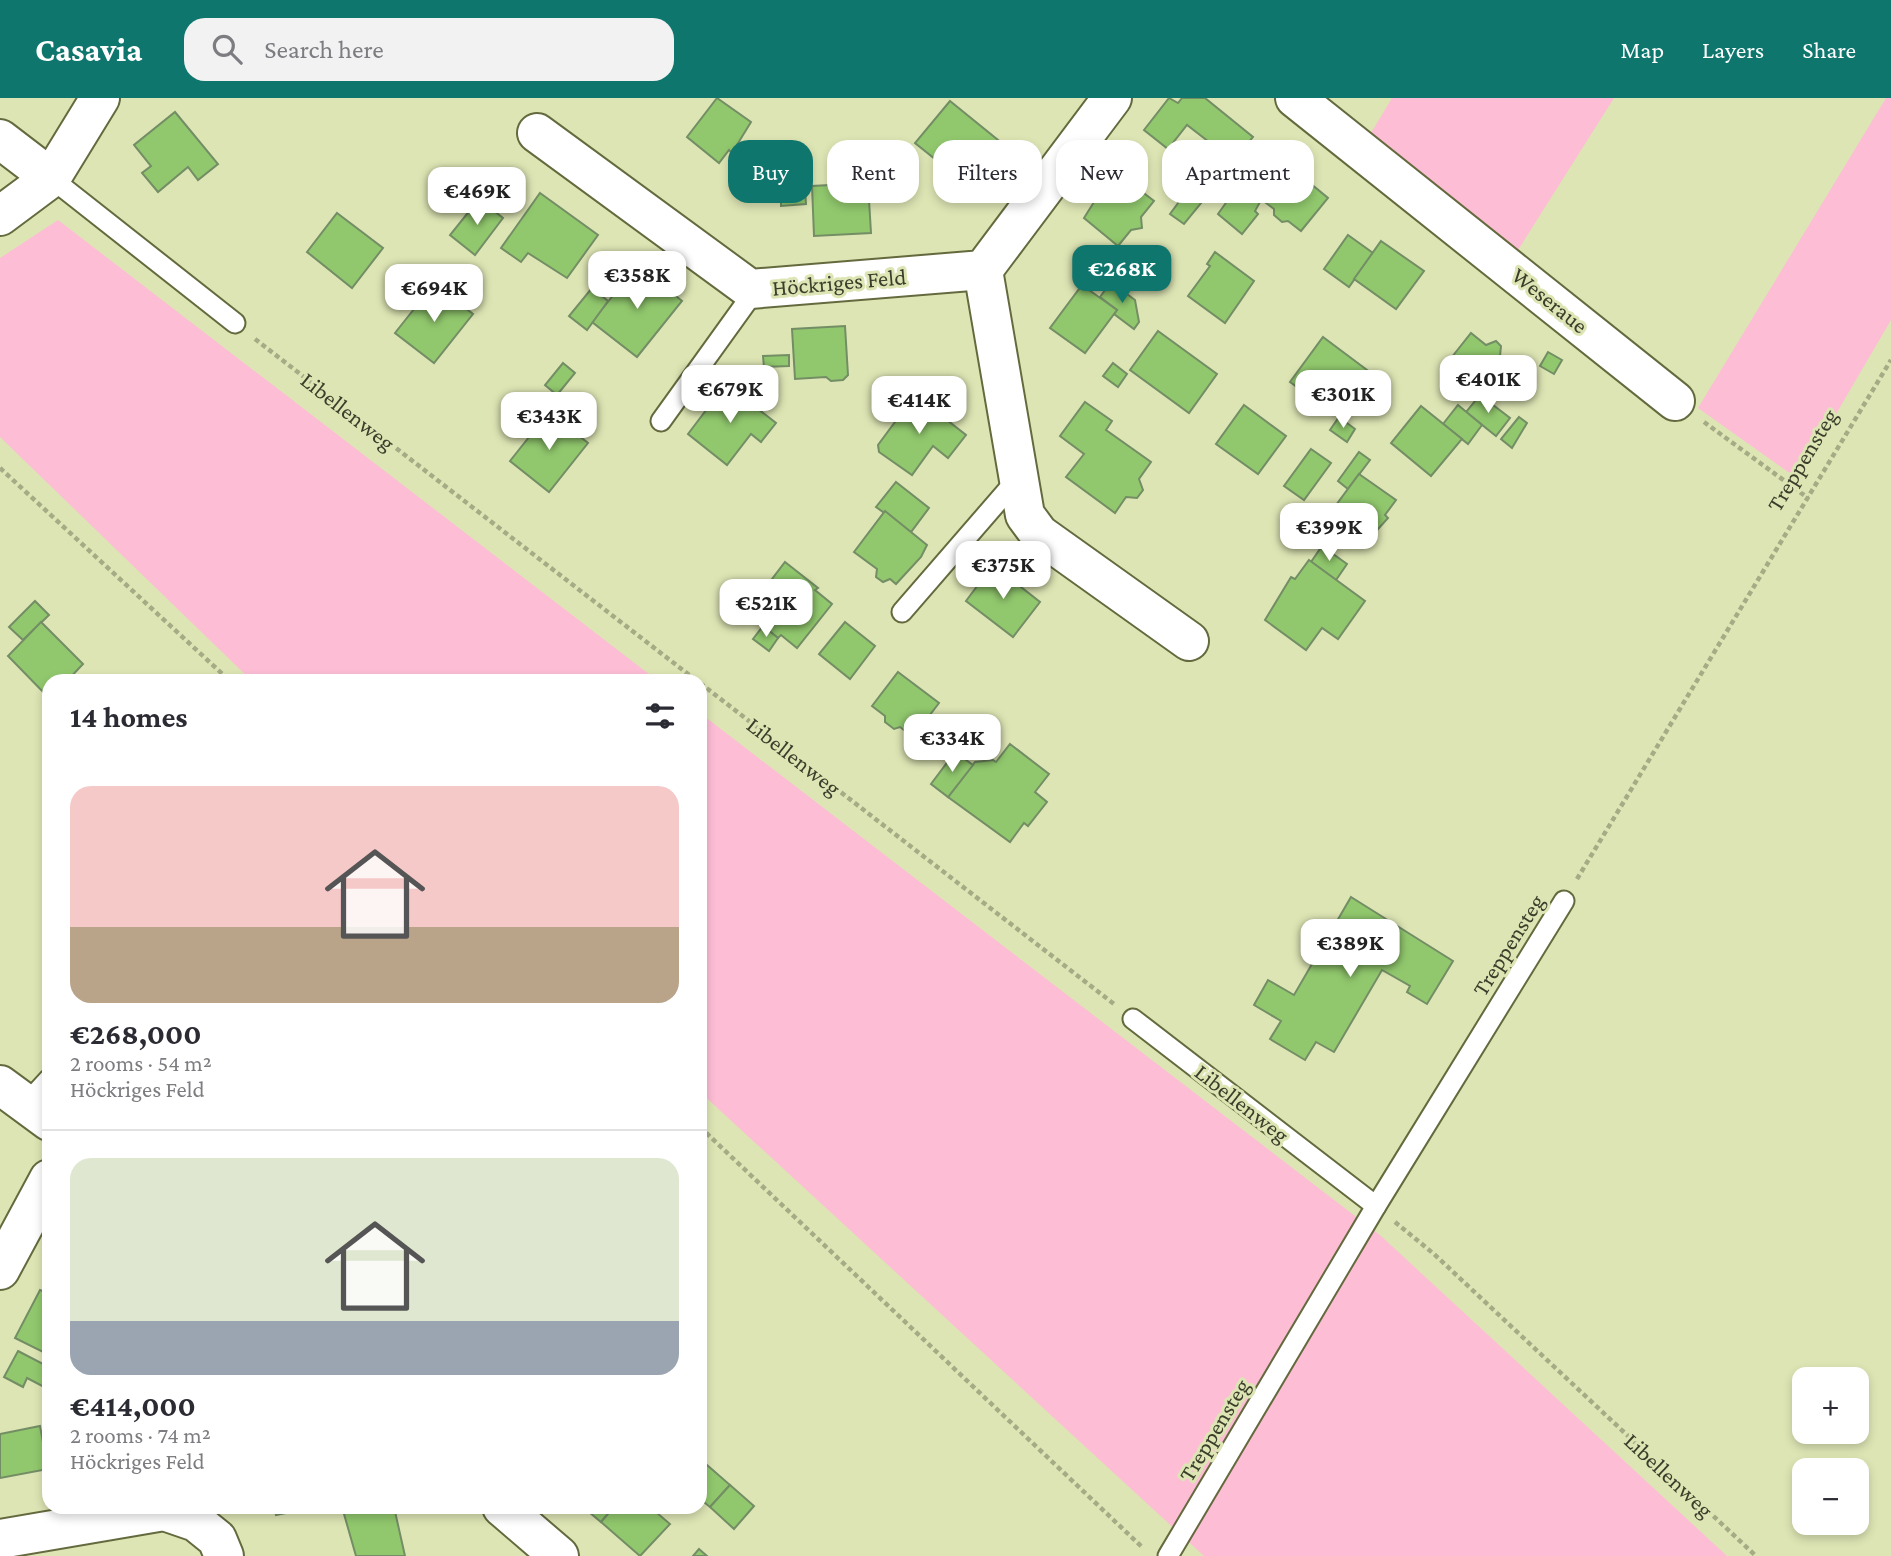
<!DOCTYPE html>
<meta charset="utf-8">
<style>
body{margin:0;font-family:"Crimson Pro",serif;background:#f2f2f3;color:#2b2b33;height:100vh;display:flex;flex-direction:column;font-size:26px;white-space:nowrap}
*{box-sizing:border-box;margin:0}
p{font-size:23px;color:#7c7c81}
.icon{flex:none;width:38px;height:38px;fill:none;stroke:currentColor;stroke-width:2;stroke-linecap:round;stroke-linejoin:round}
.map{position:relative;flex:1;overflow:hidden}
.side{position:absolute;left:42px;top:576px;width:665px;height:840px;display:flex;flex-direction:column;background:#fff;border-radius:21px;box-shadow:0 4px 10px #0003}
.side>*{flex:none}
.hud{position:absolute;left:728px;top:42px;width:665px;height:63px;display:flex;gap:14px}
.buttons{position:absolute;left:1792px;top:1269px;display:grid;gap:14px}
.buttons a{display:grid;place-items:center;width:77px;height:77px;border-radius:14px;background:#fff;box-shadow:0 4px 10px #0003;font-size:35px}
.price{position:absolute;translate:-50% -60px;padding:0 16px;border-radius:14px;background:#fff;color:#222;font-size:23px;line-height:46px;filter:drop-shadow(0 2px 4px #0008)}
.price::after{content:'';position:absolute;left:50%;top:42px;width:21px;height:16px;margin-left:-10px;background:inherit;clip-path:polygon(0 0,100% 0,50% 100%)}
.price.selected{background:#0f766e;color:#fff}
ul{padding:0;list-style:none}
li{display:grid;align-content:center;gap:14px;height:371px;padding:0 28px}
li+li{border-top:2px solid #e1e1e2}
li span{display:grid;place-items:center;height:217px;border-radius:21px;color:#555}
li>.icon{margin-inline-start:auto}
span .icon{width:126px;height:126px;fill:#fffc;stroke-width:1}
li b{font-size:30px}
h2{display:flex;justify-content:space-between;align-items:center;height:84px;padding:0 28px;font-size:30px}
.pill{padding:0 24px;border-radius:21px;background:#fff;box-shadow:0 4px 10px #0003;font-size:24px;line-height:63px}
.pill.selected{background:#0f766e;color:#fff}
header{display:flex;align-items:center;gap:42px;box-sizing:border-box;height:98px;padding:0 35px;background:#0f766e;color:#fff}
header strong{font-size:33px}
nav{display:flex;gap:38px;margin-inline-start:auto;font-size:24px}
.search{width:490px;height:63px;background:#f2f2f3;display:flex;align-items:center;gap:18px;box-sizing:border-box;padding:0 24px;border-radius:21px;color:#7c7c81;font-size:26px}
.map>svg:first-child{display:block}
.green{fill:#fcbdd5}
.building{fill:#91c86d;stroke:#738d65;stroke-width:2}
.lines{fill:none;stroke-linecap:round;stroke-linejoin:round}
.service-casing{stroke:#656a3e;stroke-width:23}
.minor-casing{stroke:#656a3e;stroke-width:42}
.path{stroke:#a5ab84;stroke-width:4.5;stroke-dasharray:5 3.5;stroke-linecap:butt}
.service{stroke:#fff;stroke-width:19}
.minor{stroke:#fff;stroke-width:38}
.labels{text-anchor:middle;stroke-width:6;stroke-linejoin:round;paint-order:stroke}
.street-label{font-size:23px;fill:#3b3e2a;stroke:#dee5b4}
</style>
<header>
<strong>Casavia</strong>
<div class="search"><svg class="icon" aria-label="search" viewBox="0 0 24 24"><circle cx="10" cy="10" r="6"/><path d="M15 15l6 6"/></svg>Search here</div>
<nav><a>Map</a><a>Layers</a><a>Share</a></nav>
</header>
<div class="map">
<svg width="1891" height="1458" viewBox="0 0 1891 1458">
<rect width="100%" height="100%" fill="#dee5b4"/>
<g class="green">
<path d="M1392 0H1614L1513 160 1365 45Z"/>
<path d="M1886 0H1891V222L1798 381 1698 310Z"/>
<path d="M58 122 658 583H252L0 339V160Z"/>
<path d="M700 615 1381 1138 1727 1458H1204L700 994Z"/>
</g>
<g class="building">
<path d="M717 0 751 24 732 55 729 52 719 65 687 39Z"/>
<path d="M1169 0 1178 5 1182 0H1205L1253 39 1214 87 1191 68 1209 44 1187 27 1168 51 1144 32Z"/>
<path d="M950 3 1014 55 980 97 915 45Z"/>
<path d="M175 14 218 66 198 82 188 69 158 94 142 75 151 68 134 47Z"/>
<path d="M1288 67 1328 100 1301 133 1288 123 1282 124 1274 117V111L1261 101Z"/>
<path d="M1119 76 1154 103 1141 119 1142 130 1131 132 1118 148 1084 120 1104 88 1107 91Z"/>
<path d="M1245 78 1265 95 1255 113 1258 116 1242 136 1218 116Z"/>
<path d="M868 85 871 135 814 138 812 88Z"/>
<path d="M805 91 806 106 781 108V93Z"/>
<path d="M1187 93 1202 104 1184 126 1170 116Z"/>
<path d="M540 95 598 137 567 180 528 155 521 164 501 150Z"/>
<path d="M479 101 503 120 475 157 450 137Z"/>
<path d="M337 115 383 150 352 190 307 154Z"/>
<path d="M1348 137 1373 155 1349 189 1324 171Z"/>
<path d="M1381 143 1424 173 1396 211 1354 181Z"/>
<path d="M1215 154 1254 183 1225 225 1188 198 1210 168 1207 166Z"/>
<path d="M637 167 682 203 637 259 592 224Z"/>
<path d="M1111 184 1135 202 1139 224 1134 231 1114 216 1117 212 1100 199Z"/>
<path d="M434 186 473 216 434 265 395 235Z"/>
<path d="M1082 187 1117 212 1085 255 1050 230Z"/>
<path d="M592 190 608 203 587 232 569 218Z"/>
<path d="M845 228 848 277 843 282 831 283 826 279 795 281 792 231Z"/>
<path d="M1158 233 1217 276 1189 315 1130 272Z"/>
<path d="M1471 235 1486 247 1496 243 1501 248 1500 258 1515 270 1488 304 1444 269Z"/>
<path d="M1323 239 1371 275 1339 319 1290 284Z"/>
<path d="M1548 254 1562 262 1554 276 1540 268Z"/>
<path d="M789 257V268L764 269 763 258Z"/>
<path d="M563 265 575 275 557 297 545 287Z"/>
<path d="M1113 265 1127 276 1118 289 1103 278Z"/>
<path d="M726 286 776 325 761 344 751 336 727 367 688 336Z"/>
<path d="M915 297 966 337 948 360 933 348 912 377 879 354 878 347Z"/>
<path d="M1480 297 1510 320 1496 338 1466 314Z"/>
<path d="M1085 304 1112 323 1106 332 1151 364 1139 381 1143 392 1137 400 1126 399 1115 415 1066 379 1084 356 1060 338Z"/>
<path d="M1244 307 1286 338 1258 376 1216 346Z"/>
<path d="M1458 307 1482 327 1468 346 1443 326Z"/>
<path d="M1421 308 1462 341 1431 378 1391 345Z"/>
<path d="M549 314 588 345 549 394 510 363Z"/>
<path d="M1339 319 1355 331 1347 344 1330 332Z"/>
<path d="M1519 319 1527 325 1512 350 1501 341Z"/>
<path d="M1311 351 1331 365 1304 402 1284 388Z"/>
<path d="M1359 354 1370 362 1348 391 1338 383Z"/>
<path d="M1359 376 1396 402 1385 417 1388 420 1362 449 1325 422Z"/>
<path d="M896 384 929 410 911 434 876 409Z"/>
<path d="M885 413 927 447 921 459 896 486 890 481 883 484 876 479 877 471 854 454Z"/>
<path d="M1322 448 1347 466 1336 482 1311 464Z"/>
<path d="M1309 462 1365 503 1338 541 1322 530 1306 552 1265 522 1291 479 1295 481Z"/>
<path d="M785 464 818 490 815 492 832 506 797 550 781 537 778 540 746 515Z"/>
<path d="M993 467 1040 504 1013 539 966 503Z"/>
<path d="M35 503 49 517 23 542 9 529Z"/>
<path d="M41 524 83 566 67 583H49V600L8 558Z"/>
<path d="M845 524 875 548 850 581 819 556Z"/>
<path d="M763 528 778 540 769 553 753 541Z"/>
<path d="M898 574 939 605 913 639 900 629 894 631 885 624V618L872 608Z"/>
<path d="M1010 646 1049 676 1035 694 1047 704 1028 728 1024 725 1010 744 948 699 975 664 993 662 996 664Z"/>
<path d="M955 654 973 667 948 699 931 686Z"/>
<path d="M1351 799 1453 863 1427 906 1407 894 1410 888 1382 872 1334 954 1316 944 1305 962 1270 941 1281 923 1254 907 1268 882 1294 897Z"/>
<path d="M40 1192 49 1196V1257L15 1240Z"/>
<path d="M18 1253 49 1269 46 1290 27 1280 23 1289 4 1279Z"/>
<path d="M49 1295V1328L48 1329 43 1296Z"/>
<path d="M40 1328 48 1371 0 1380V1336Z"/>
<path d="M707 1367 730 1387 710 1409 700 1401V1375Z"/>
<path d="M730 1387 754 1408 734 1431 710 1409Z"/>
<path d="M274 1409H304L305 1411 276 1417Z"/>
<path d="M342 1409H394L405 1458H356Z"/>
<path d="M583 1409H614L601 1424Z"/>
<path d="M614 1409H650L670 1426 640 1458 601 1424Z"/>
<path d="M699 1451 707 1458H693Z"/>
</g>
<g class="lines">
<g class="service-casing">
<g id="service">
<path d="M51 80 235 225"/>
<path d="M661 323 756 191"/>
<path d="M902 514 1019 379"/>
<path d="M1133 921 1376 1108"/>
<path d="M26 1006 49 981"/>
<path d="M1168 1458 1376 1108 1564 803"/>
</g>
</g>
<g class="minor-casing">
<g id="minor">
<path d="M1295 0 1675 303"/>
<path d="M537 35 750 191 983 172 1112 0"/>
<path d="M0 41 51 80"/>
<path d="M0 118 51 80 100 0"/>
<path d="M983 172 1025 417 1039 436 1189 543"/>
<path d="M0 987 49 1023"/>
<path d="M0 1172 49 1081"/>
<path d="M502 1409 559 1458"/>
<path d="M0 1441 164 1413 196 1424 217 1441 224 1458"/>
</g>
</g>
<g class="path">
<path d="M255 241 697 583"/>
<path d="M1704 324 1808 400"/>
<path d="M0 370 230 583"/>
<path d="M700 585 1114 906"/>
<path d="M1577 781 1891 262"/>
<path d="M700 1029 1143 1450"/>
<path d="M1395 1124 1434 1156 1756 1458"/>
</g>
<use href="#service" class="service"/>
<use href="#minor" class="minor"/>
</g>
<g class="labels">
<g class="street-label">
<text transform="translate(839 184) rotate(-5)" y="8">Höckriges Feld</text>
<text transform="translate(1550 202) rotate(39)" y="8">Weseraue</text>
<text transform="translate(348 313) rotate(38)" y="8">Libellenweg</text>
<text transform="translate(1802 362) rotate(-59)" y="8">Treppensteg</text>
<text transform="translate(794 658) rotate(38)" y="8">Libellenweg</text>
<text transform="translate(1508 847) rotate(-58)" y="8">Treppensteg</text>
<text transform="translate(1242 1005) rotate(38)" y="8">Libellenweg</text>
<text transform="translate(1214 1332) rotate(-59)" y="8">Treppensteg</text>
<text transform="translate(1669 1377) rotate(43)" y="8">Libellenweg</text>
</g>
</g>
</svg>
<div class="buttons">
<a>+</a>
<a>−</a>
</div>
<b class="price" style="left:477px;top:129px">€469K</b>
<b class="price selected" style="left:1122px;top:207px">€268K</b>
<b class="price" style="left:637px;top:213px">€358K</b>
<b class="price" style="left:434px;top:226px">€694K</b>
<b class="price" style="left:1488px;top:317px">€401K</b>
<b class="price" style="left:730px;top:327px">€679K</b>
<b class="price" style="left:1343px;top:332px">€301K</b>
<b class="price" style="left:919px;top:338px">€414K</b>
<b class="price" style="left:549px;top:354px">€343K</b>
<b class="price" style="left:1329px;top:465px">€399K</b>
<b class="price" style="left:1003px;top:503px">€375K</b>
<b class="price" style="left:766px;top:541px">€521K</b>
<b class="price" style="left:952px;top:676px">€334K</b>
<b class="price" style="left:1350px;top:881px">€389K</b>
<div class="hud">
<a class="pill selected">Buy</a>
<a class="pill">Rent</a>
<a class="pill">Filters</a>
<a class="pill">New</a>
<a class="pill">Apartment</a>
</div>
<section class="side">
<h2>14 homes<svg class="icon" aria-label="filters" viewBox="0 0 24 24"><path d="M4 7h16M4 17h16"/><circle cx="9" cy="7" r="2"/><circle cx="15" cy="17" r="2"/></svg></h2>
<ul>
<li><span style="background:linear-gradient(#f6c9c9 65%,#b9a48a 0)"><svg class="icon" aria-label="home" viewBox="0 0 24 24"><path d="M3 11l9-7 9 7M6 9v11h12V9"/></svg></span><div><b>€268,000</b><p>2 rooms · 54 m²</p><p>Höckriges Feld</p></div></li>
<li><span style="background:linear-gradient(#dfe7d0 75%,#9aa5b1 0)"><svg class="icon" aria-label="home" viewBox="0 0 24 24"><path d="M3 11l9-7 9 7M6 9v11h12V9"/></svg></span><div><b>€414,000</b><p>2 rooms · 74 m²</p><p>Höckriges Feld</p></div></li>
</ul>
</section>
</div>
